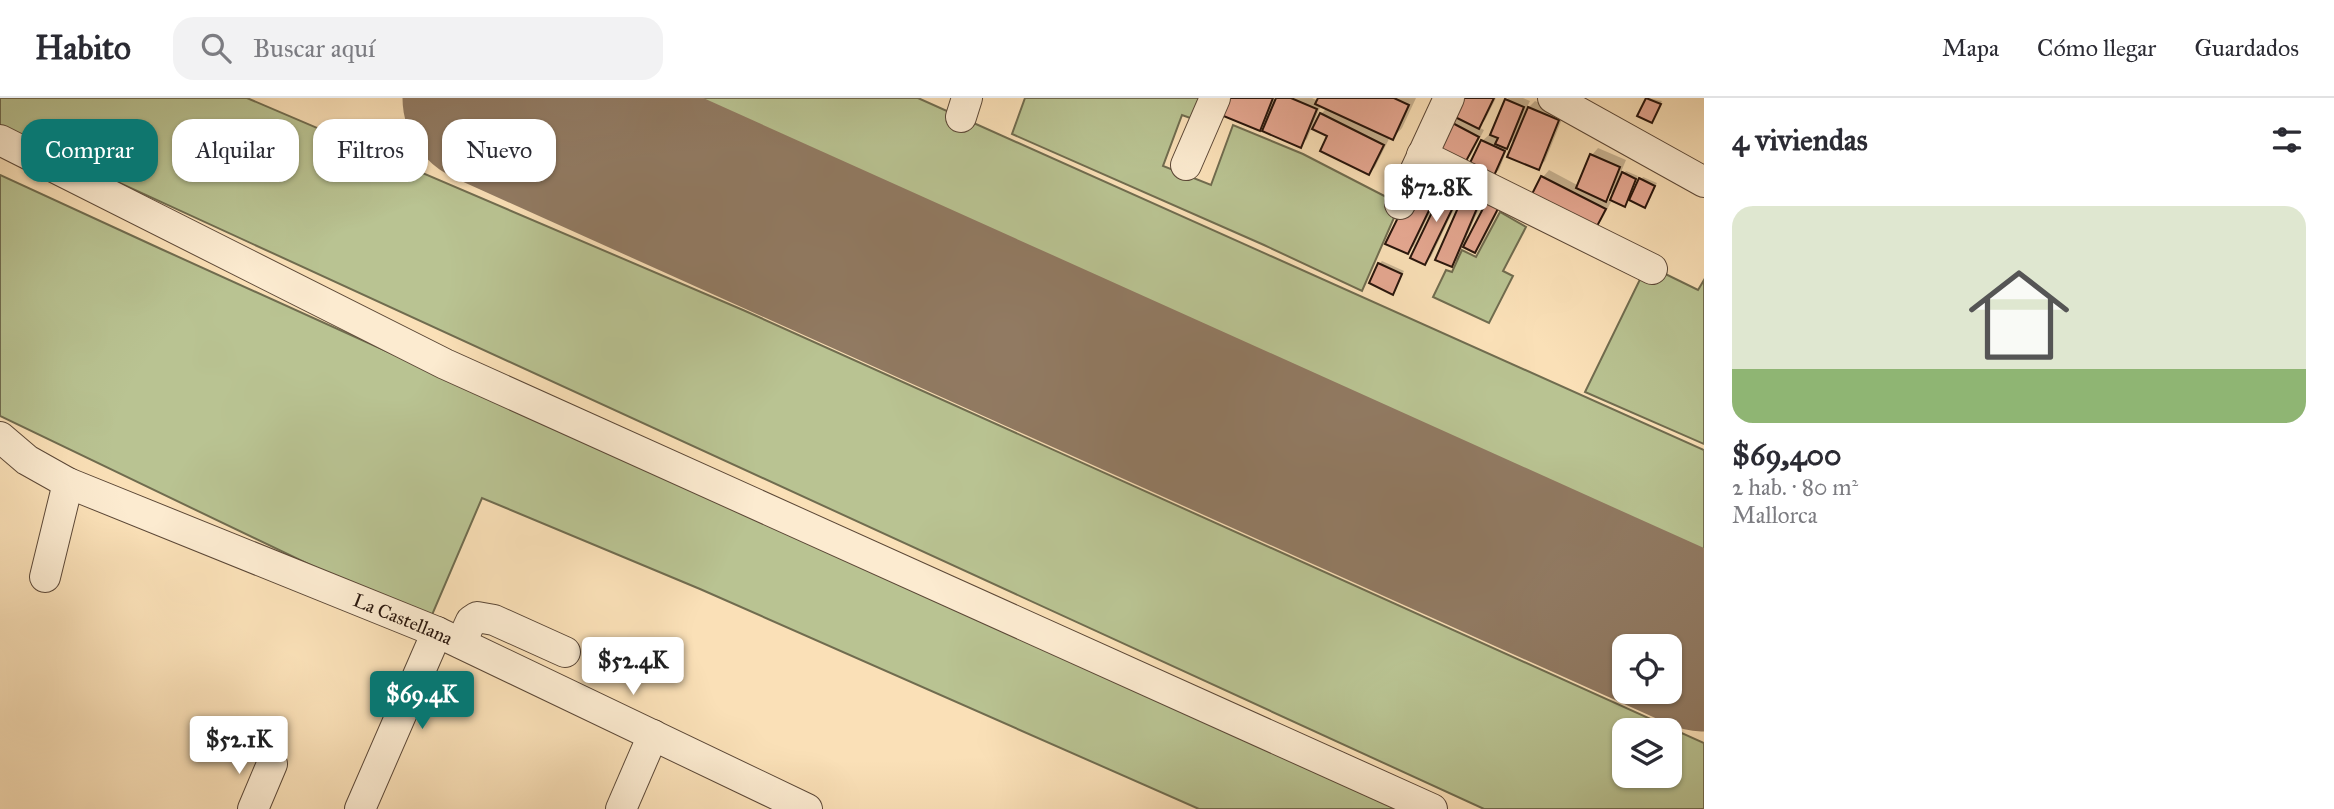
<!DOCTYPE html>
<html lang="es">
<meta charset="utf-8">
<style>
body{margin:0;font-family:"IM FELL Great Primer",serif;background:#f2f2f3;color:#2b2b33;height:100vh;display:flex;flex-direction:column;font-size:26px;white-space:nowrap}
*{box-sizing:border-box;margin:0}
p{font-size:23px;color:#7c7c81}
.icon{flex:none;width:38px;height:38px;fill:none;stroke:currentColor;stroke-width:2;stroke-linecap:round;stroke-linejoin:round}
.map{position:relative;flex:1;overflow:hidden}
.details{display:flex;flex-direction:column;background:#fff;width:630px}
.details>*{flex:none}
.hud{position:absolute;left:21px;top:21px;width:665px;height:63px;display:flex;gap:14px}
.controls{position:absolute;left:1612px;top:536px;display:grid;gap:14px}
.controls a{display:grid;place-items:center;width:70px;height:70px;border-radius:14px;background:#fff;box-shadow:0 2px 5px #0004;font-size:35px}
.price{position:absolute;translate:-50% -60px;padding:0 16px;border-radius:7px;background:#fff;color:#222;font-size:23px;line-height:46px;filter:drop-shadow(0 2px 4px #0008)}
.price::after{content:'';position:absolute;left:50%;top:42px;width:21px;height:16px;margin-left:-10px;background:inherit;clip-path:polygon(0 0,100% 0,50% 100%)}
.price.current{background:#0f766e;color:#fff}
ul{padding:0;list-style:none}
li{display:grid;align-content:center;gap:14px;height:371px;padding:0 28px}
li span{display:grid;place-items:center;height:217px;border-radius:21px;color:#555}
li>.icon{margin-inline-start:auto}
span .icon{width:126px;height:126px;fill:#fffc;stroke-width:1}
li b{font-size:30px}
h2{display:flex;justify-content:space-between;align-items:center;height:84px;padding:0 28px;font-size:30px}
.tag{padding:0 24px;border-radius:21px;background:#fff;box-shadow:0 2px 5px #0004;font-size:24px;line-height:63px}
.tag.current{background:#0f766e;color:#fff}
header{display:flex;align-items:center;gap:42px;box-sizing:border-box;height:98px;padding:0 35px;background:#fff;border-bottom:2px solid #e1e1e2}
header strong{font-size:33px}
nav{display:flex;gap:38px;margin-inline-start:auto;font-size:24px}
.search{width:490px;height:63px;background:#f2f2f3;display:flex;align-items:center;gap:18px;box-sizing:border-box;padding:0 24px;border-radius:21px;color:#7c7c81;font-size:26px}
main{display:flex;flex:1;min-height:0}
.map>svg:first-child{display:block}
.green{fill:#b9c392;stroke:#706c4f;stroke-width:2;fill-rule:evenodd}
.shadow{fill:#0003}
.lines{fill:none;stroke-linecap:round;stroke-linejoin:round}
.runway{stroke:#917a62;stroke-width:175}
.building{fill:#e6a892;stroke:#28150c;stroke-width:2}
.minor-casing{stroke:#5c4837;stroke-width:32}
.minor{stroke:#fcebd0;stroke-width:30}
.labels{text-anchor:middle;stroke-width:5;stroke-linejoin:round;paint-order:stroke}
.street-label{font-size:19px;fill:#28150c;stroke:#fcebd0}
</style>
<header>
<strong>Habito</strong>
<div class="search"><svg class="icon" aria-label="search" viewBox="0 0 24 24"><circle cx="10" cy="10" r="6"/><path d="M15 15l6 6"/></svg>Buscar aquí</div>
<nav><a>Mapa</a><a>Cómo llegar</a><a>Guardados</a></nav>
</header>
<main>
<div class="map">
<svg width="1704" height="711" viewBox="0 0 1704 711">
<rect width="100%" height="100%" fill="#fae0b7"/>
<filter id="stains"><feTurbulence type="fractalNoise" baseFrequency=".00286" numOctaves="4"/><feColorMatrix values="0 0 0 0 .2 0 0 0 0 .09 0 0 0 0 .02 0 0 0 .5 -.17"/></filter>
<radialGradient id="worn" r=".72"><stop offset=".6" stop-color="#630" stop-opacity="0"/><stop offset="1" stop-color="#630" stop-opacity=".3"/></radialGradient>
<g class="green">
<path d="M0 0H247L743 212 1704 645V711H1484L0 30ZM1624 632H1670V677H1624Z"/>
<path d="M679 0H918L1704 352V460Z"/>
<path d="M1025 0H1201L1193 21 1182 17 1163 68 1211 87 1233 27 1303 56 1400 106 1362 193 1264 147 1012 36Z"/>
<path d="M0 77 161 151 1397 711H1199L700 491 482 400 429 524 0 318Z"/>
<path d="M1500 114 1526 129 1503 173 1513 178 1489 225 1433 199 1446 172 1452 174 1462 152 1476 159Z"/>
<path d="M1647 167 1698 192 1704 182V346L1585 294Z"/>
</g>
<g class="shadow">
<path d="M1230 0H1312L1318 3 1320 0H1416L1402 30 1393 40 1390 39 1375 69 1369 75 1329 37 1321 16 1327 10 1321 7 1307 41 1300 47 1269 21 1259 30Z"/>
<path d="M1459 0H1496L1485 22 1478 29 1484 32 1471 57 1465 63 1433 46Z"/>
<path d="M1508 0H1523L1530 3 1525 13 1535 3 1564 16 1545 63 1538 70 1518 38 1509 46 1499 72 1492 78 1482 43 1489 37 1491 38Z"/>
<path d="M1648 0 1662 3 1654 20 1640 17Z"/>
<path d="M1598 50 1626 62 1618 81 1626 73 1638 78 1630 96 1633 97 1643 79 1657 85 1645 108 1628 100 1617 90 1605 101 1611 104 1601 123 1595 129 1533 97 1543 79 1549 72 1579 88 1592 57Z"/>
<path d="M1422 80 1442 89 1414 148 1407 154Z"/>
<path d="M1448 86H1466L1431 159 1424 165Z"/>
<path d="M1489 88 1467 138 1470 139 1507 96 1481 147 1475 153 1463 147 1458 161 1451 167 1437 161Z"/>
<path d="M1382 163 1404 173 1395 192 1379 166Z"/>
</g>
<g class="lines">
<path class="runway" d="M490 0 1704 546"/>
</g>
<g class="building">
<path d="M1228 0H1273L1260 33 1221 17Z"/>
<path d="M1276 0H1291L1317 11 1301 50 1262 33Z"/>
<path d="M1318 0H1394L1409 7 1393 42 1315 6Z"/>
<path d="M1457 0H1494L1479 31 1449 16Z"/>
<path d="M1646 0 1661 6 1652 25 1637 18Z"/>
<path d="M1505 1 1524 9 1507 51 1495 46 1498 40 1490 37Z"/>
<path d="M1528 9 1559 22 1539 72 1507 59Z"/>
<path d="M1320 15 1384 47 1369 77 1320 53 1327 38 1312 31Z"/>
<path d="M1445 21 1479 39 1465 65 1431 47Z"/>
<path d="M1481 42 1505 53 1493 80 1468 69Z"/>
<path d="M1590 56 1620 69 1606 104 1576 90Z"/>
<path d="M1622 74 1636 81 1625 109 1610 102Z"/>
<path d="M1541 78 1606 111 1595 132 1531 98Z"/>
<path d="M1639 80 1655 88 1645 110 1629 102Z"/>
<path d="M1415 85 1437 96 1408 156 1385 146Z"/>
<path d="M1446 85 1461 93 1425 167 1410 160Z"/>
<path d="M1468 87 1484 94 1452 169 1435 162Z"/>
<path d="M1490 97 1502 103 1475 155 1463 149Z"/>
<path d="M1378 165 1402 176 1393 197 1369 185Z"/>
</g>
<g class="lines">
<g class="minor-casing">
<g id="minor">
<path d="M1553 0 1704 84"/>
<path d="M961 19 967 0"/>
<path d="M0 42 445 266 1432 711"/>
<path d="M1422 57 1652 171"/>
<path d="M1186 67 1215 0"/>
<path d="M1400 106 1449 0"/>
<path id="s1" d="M0 339 27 362 68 385 437 534 807 711"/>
<path d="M45 479 68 385"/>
<path d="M461 545 471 523 477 519 494 522 565 554"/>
<path d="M253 711 272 666"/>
<path d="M360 711 437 534"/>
<path d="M621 711 653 637"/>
</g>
</g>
<use href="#minor" class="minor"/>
</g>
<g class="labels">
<g class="street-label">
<text dy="7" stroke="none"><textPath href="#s1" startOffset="444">La Castellana</textPath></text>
</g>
</g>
<rect width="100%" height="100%" filter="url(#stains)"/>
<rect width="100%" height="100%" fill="url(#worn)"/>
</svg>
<div class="controls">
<a><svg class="icon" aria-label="locate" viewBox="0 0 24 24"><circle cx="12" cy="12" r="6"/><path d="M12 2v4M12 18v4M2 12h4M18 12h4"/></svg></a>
<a><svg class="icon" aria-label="layers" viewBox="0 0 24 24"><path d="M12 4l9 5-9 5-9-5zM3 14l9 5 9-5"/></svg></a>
</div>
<b class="price" style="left:1436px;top:126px">$72.8K</b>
<b class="price" style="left:633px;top:599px">$52.4K</b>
<b class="price current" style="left:422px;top:633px">$69.4K</b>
<b class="price" style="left:239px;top:678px">$52.1K</b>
<div class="hud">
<a class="tag current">Comprar</a>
<a class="tag">Alquilar</a>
<a class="tag">Filtros</a>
<a class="tag">Nuevo</a>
</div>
</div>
<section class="details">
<h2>4 viviendas<svg class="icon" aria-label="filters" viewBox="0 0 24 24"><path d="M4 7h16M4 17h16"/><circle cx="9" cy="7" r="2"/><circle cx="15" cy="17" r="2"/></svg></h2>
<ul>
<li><span style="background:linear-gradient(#dfe7d0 75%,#8fb573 0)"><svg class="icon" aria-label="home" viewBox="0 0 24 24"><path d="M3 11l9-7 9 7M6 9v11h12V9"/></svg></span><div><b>$69,400</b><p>2 hab. · 80 m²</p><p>Mallorca</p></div></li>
</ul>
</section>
</main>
